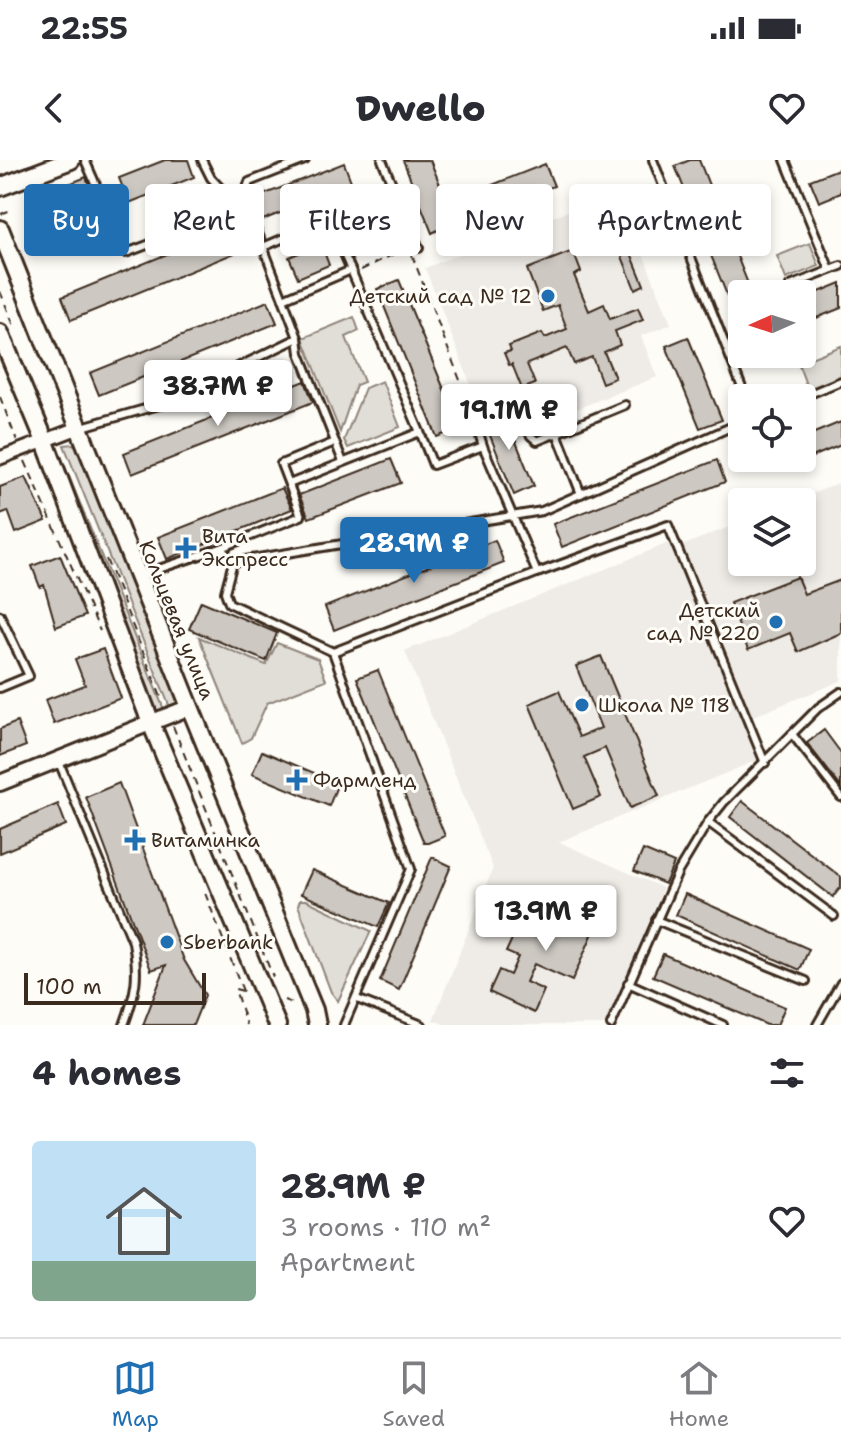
<!DOCTYPE html>
<meta charset="utf-8">
<style>
body{margin:0;font-family:"Shantell Sans",sans-serif;background:#f2f2f3;color:#2b2b33;height:100vh;display:flex;flex-direction:column;font-size:30px;white-space:nowrap}
*{box-sizing:border-box;margin:0}
p{font-size:26px;color:#7c7c81}
.icon{flex:none;width:44px;height:44px;fill:none;stroke:currentColor;stroke-width:2;stroke-linecap:round;stroke-linejoin:round}
.map{position:relative;height:865px;overflow:hidden}
.details{display:flex;flex-direction:column;background:#fff;flex:1}
.details>*{flex:none}
.top-card{position:absolute;left:24px;top:24px;width:794px;height:72px;display:flex;gap:16px}
.needle{width:52px;rotate:267deg}
.buttons{position:absolute;left:728px;top:120px;display:grid;gap:16px}
.buttons a{display:grid;place-items:center;width:88px;height:88px;border-radius:8px;background:#fff;box-shadow:0 4px 12px #0003;font-size:40px}
.scale{position:absolute;left:24px;bottom:20px;width:182px;box-sizing:border-box;padding-left:8px;border:4px solid #3b2a1e;border-top:0;font-size:22px;line-height:28px;white-space:nowrap;color:#3b2a1e;-webkit-text-stroke:6px #fdfcf7;paint-order:stroke}
.price{position:absolute;translate:-50% -68px;padding:0 18px;border-radius:8px;background:#fff;color:#222;font-size:26px;line-height:52px;filter:drop-shadow(0 2px 4px #0008)}
.price::after{content:'';position:absolute;left:50%;top:48px;width:24px;height:18px;margin-left:-12px;background:inherit;clip-path:polygon(0 0,100% 0,50% 100%)}
.price.on{background:#1f6fb2;color:#fff}
ul{padding:0;list-style:none}
li{display:flex;align-items:center;gap:24px;height:200px;padding:0 32px}
li+li{border-top:2px solid #e1e1e2}
li span{display:grid;place-items:center;flex:none;width:224px;height:160px;border-radius:8px;color:#555}
li>.icon{margin-inline-start:auto}
span .icon{width:96px;height:96px;fill:#fffc;stroke-width:1}
li b{font-size:34px}
h2{display:flex;justify-content:space-between;align-items:center;height:96px;padding:0 32px;font-size:34px}
.pill{padding:0 28px;border-radius:8px;background:#fff;box-shadow:0 4px 12px #0003;font-size:28px;line-height:72px}
.pill.on{background:#1f6fb2;color:#fff}
.status{display:flex;justify-content:space-between;align-items:center;height:56px;padding:0 40px;background:#fff;direction:ltr}
.status svg{height:22px;fill:currentColor}
header{display:flex;justify-content:space-between;align-items:center;height:104px;padding:0 32px;background:#fff;font-size:36px;font-weight:800}
.menu{display:flex;justify-content:space-around;align-items:center;height:112px;border-top:2px solid #e1e1e2;background:#fff;font-size:22px;color:#7c7c81}
.menu a{display:grid;justify-items:center;gap:4px}
.menu .on{color:#1f6fb2}
.map>svg:first-child{display:block}
.built{fill:#efece7}
.green{fill:#e1ded7;stroke:#8e847a;stroke-width:2}
.building{fill:#cdc8c2;stroke:#3b2a1e;stroke-width:2}
.lines{fill:none;stroke-linecap:round;stroke-linejoin:round}
.service-casing{stroke:#3b2a1e;stroke-width:12}
.minor-casing{stroke:#3b2a1e;stroke-width:17}
.tertiary-casing{stroke:#3b2a1e;stroke-width:20}
.secondary-casing{stroke:#3b2a1e;stroke-width:22}
.path{stroke:#3b2a1e;stroke-width:2;stroke-dasharray:8 6;stroke-linecap:butt}
.service{stroke:#fdfcf7;stroke-width:6}
.minor{stroke:#fdfcf7;stroke-width:11}
.tertiary{stroke:#fdfcf7;stroke-width:14}
.secondary{stroke:#fdfcf7;stroke-width:16}
.poi-dot{fill:#1f6fb2;stroke:#fdfcf7;stroke-width:3}
.labels{text-anchor:middle;stroke-width:6;stroke-linejoin:round;paint-order:stroke}
.poi-label{font-size:20px;fill:#3b2a1e;stroke:#fdfcf7;text-anchor:start}
.street-label{font-size:20px;fill:#3b2a1e;stroke:#fdfcf7}
</style>
<div class="status"><b>22:55</b><svg viewBox="0 0 49 12"><path d="M0 12V9h3v3zM5 12V6h3v6zM10 12V3h3v9zM15 12V0h3v12zM26 1h20v11H26zM47 4h2v5h-2z"/></svg></div>
<header><svg class="icon" aria-label="back" viewBox="0 0 24 24"><path d="M15 5l-7 7 7 7"/></svg>Dwello<svg class="icon" aria-label="heart" viewBox="0 0 24 24"><path d="M12 20l-8-8c-3-5 5-10 8-4 3-6 11-1 8 4z"/></svg></header>
<div class="map">
<svg width="841" height="865" viewBox="0 0 841 865">
<rect width="100%" height="100%" fill="#fdfcf7"/>
<filter id="ink" filterUnits="userSpaceOnUse"><feTurbulence type="fractalNoise" baseFrequency=".0125" numOctaves="2"/><feDisplacementMap in="SourceGraphic" scale="16" xChannelSelector="R" yChannelSelector="G"/><feConvolveMatrix kernelMatrix="1 2 1 2 8 2 1 2 1" color-interpolation-filters="sRGB"/></filter>
<g filter="url(#ink)">
<g class="built">
<path d="M618 31 671 164 641 176 657 217 556 257 546 234 519 244 512 226 477 240 425 108Z"/>
<path d="M841 322V521L749 558 681 386 742 362V402H802V342H792Z"/>
<path d="M671 382 760 599 559 682 663 728 606 865H446L433 860 493 708 405 491Z"/>
</g>
<g class="green">
<path d="M810 83 819 106 786 119 777 96Z"/>
<path d="M354 157 359 171 346 177 364 222 356 225 340 272 303 178Z"/>
<path d="M841 186V217L808 230 798 203Z"/>
<path d="M382 221 400 267 348 288 344 280 365 228Z"/>
<path d="M73 284 76 286 177 537 176 547 171 550 64 285Z"/>
<path d="M57 287 165 552 155 549 53 297Z"/>
<path d="M199 477 266 505 277 483 318 499 326 520 267 543 251 578 242 583Z"/>
<path d="M300 740H306L371 771 338 841 331 832 298 745Z"/>
</g>
<g class="building">
<path d="M165 0H188L194 17 129 43 119 18Z"/>
<path d="M403 0H430L454 59 441 65 442 68 432 73Z"/>
<path d="M690 0H699L752 134H742V152L735 155 675 6Z"/>
<path d="M344 3 352 24 263 60 255 38Z"/>
<path d="M545 4 554 26 496 49 487 27Z"/>
<path d="M841 8V33L819 42 810 20Z"/>
<path d="M86 17 96 41 61 55 70 78 46 88 27 41Z"/>
<path d="M618 61 644 125 635 129 609 64Z"/>
<path d="M243 63 252 86 71 160 62 137Z"/>
<path d="M321 84 329 105 298 118 289 97Z"/>
<path d="M573 91 581 112 574 115 589 151 604 144 610 159 638 148 643 160 615 171 620 185 604 192 615 218 602 223 592 197 574 204 567 188 527 204 535 224 522 229 512 204 509 205 504 193 511 191 509 186 542 173 545 178 567 169 558 145 543 151 527 109Z"/>
<path d="M399 120 460 268 437 277 377 129Z"/>
<path d="M841 123V148L809 161 802 139Z"/>
<path d="M268 141 277 163 99 235 90 213Z"/>
<path d="M688 177 722 260 700 268 666 186Z"/>
<path d="M305 221 313 242 132 314 124 293Z"/>
<path d="M503 250 534 326 514 335 483 258Z"/>
<path d="M841 262V285L783 309 778 298H802V278Z"/>
<path d="M391 299 401 323 309 358 299 335Z"/>
<path d="M717 300 725 322 562 387 553 364Z"/>
<path d="M26 317 46 361 16 373 8 351 0 354V327Z"/>
<path d="M282 328 292 349 167 399 158 377Z"/>
<path d="M495 380 504 403 334 470 325 447Z"/>
<path d="M60 395 85 456 56 467 44 425 40 427 32 406Z"/>
<path d="M797 417 804 434 841 420V473L798 492 790 473 748 490 730 443Z"/>
<path d="M201 441 277 473 266 501 189 469Z"/>
<path d="M103 489 121 538 54 564 45 540 85 525 75 499Z"/>
<path d="M601 496 659 636 630 648 605 588 584 597 601 637 573 649 529 544 559 531 579 577 601 568 576 506Z"/>
<path d="M378 510 445 676 428 683H424L357 518Z"/>
<path d="M17 562 26 586 0 596V569Z"/>
<path d="M824 570 841 593V627L807 583Z"/>
<path d="M262 591 338 623 329 646 252 614Z"/>
<path d="M119 623 184 800 205 835 193 865H143L166 805 151 810 86 637Z"/>
<path d="M742 641 841 717V727L833 737 730 657Z"/>
<path d="M58 644 66 665 0 693V669Z"/>
<path d="M643 690 674 703 665 724 634 711Z"/>
<path d="M432 697 451 706 399 830 380 821Z"/>
<path d="M312 710 389 743 378 767 301 734Z"/>
<path d="M685 734 809 789 800 810 676 755Z"/>
<path d="M553 738 599 759 572 821 534 804 526 822 544 830 534 853 489 832 499 810 510 815 518 797 506 792 517 768 536 777Z"/>
<path d="M663 794 785 847 777 865H767L653 816Z"/>
</g>
<g class="lines">
<g class="service-casing">
<g id="service">
<path d="M85 0 126 93 248 47 298 178 300 193 343 302"/>
<path d="M202 0 211 18 241 50"/>
<path d="M382 0 419 88"/>
<path d="M653 0 746 238"/>
<path d="M785 0 830 110"/>
<path d="M248 47 245 34 249 22 305 0"/>
<path d="M263 87 329 59 351 110 283 139"/>
<path d="M790 126 841 106"/>
<path d="M800 238 841 221"/>
<path d="M82 267 159 245 298 178"/>
<path d="M420 272 433 305 483 286 537 413 668 365 765 603"/>
<path d="M557 273 625 245"/>
<path d="M483 286 472 250 507 236 531 276 537 281 557 273 581 334"/>
<path d="M289 324 420 272 351 110"/>
<path d="M221 388 301 356 281 304 335 282"/>
<path d="M233 402 225 432 229 443 333 492 411 709 344 865"/>
<path d="M141 415 221 388 233 402 542 351 742 262"/>
<path d="M0 455 29 516 0 528"/>
<path d="M333 492 537 413"/>
<path d="M792 574 841 637"/>
<path d="M59 602 133 782C139 816 136 832 124 865"/>
<path d="M708 662 834 756"/>
<path d="M656 760 806 821"/>
<path d="M628 823 723 865"/>
<path d="M357 839 422 865"/>
<path d="M611 865 678 712 708 662 724 642 818 548 841 532"/>
<path d="M817 865 841 823"/>
</g>
</g>
<g class="minor-casing">
<path id="minor" d="M0 298 78 268"/>
</g>
<g class="tertiary-casing">
<path id="tertiary" d="M0 623 190 547"/>
</g>
<g class="secondary-casing">
<g id="secondary">
<path d="M0 27 71 0"/>
<path d="M0 69 190 547 314 850 317 865"/>
<path d="M0 173 44 279 151 563 277 865"/>
</g>
</g>
<g class="path">
<path d="M1 54 11 50"/>
<path d="M361 110 400 91 412 95 468 241"/>
<path d="M0 131 14 166"/>
<path d="M0 237 17 281"/>
<path d="M25 301 100 471"/>
<path d="M106 399 163 542"/>
<path d="M173 566 273 817"/>
<path d="M205 733 243 831"/>
<path d="M243 831 235 829 246 865"/>
<path d="M284 840 297 845"/>
</g>
<use href="#service" class="service"/>
<use href="#minor" class="minor"/>
<use href="#tertiary" class="tertiary"/>
<use href="#secondary" class="secondary"/>
</g>
</g>
<g class="poi-dot">
<circle cx="548" cy="136" r="8"/>
<path d="M182 376h8v8h8v8h-8v8h-8v-8h-8v-8h8z"/>
<circle cx="776" cy="462" r="8"/>
<circle cx="582" cy="545" r="8"/>
<path d="M293 608h8v8h8v8h-8v8h-8v-8h-8v-8h8z"/>
<path d="M131 668h8v8h8v8h-8v8h-8v-8h-8v-8h8z"/>
<circle cx="167" cy="782" r="8"/>
</g>
<g class="labels">
<g class="poi-label">
<text x="532" y="143" text-anchor="end">Детский сад № 12</text>
<text x="202" y="383">Вита<tspan x="202" dy="23">Экспресс</tspan></text>
<text x="760" y="457" text-anchor="end">Детский<tspan x="760" dy="23">сад № 220</tspan></text>
<text x="598" y="552">Школа № 118</text>
<text x="313" y="627">Фармленд</text>
<text x="151" y="687">Витаминка</text>
<text x="183" y="789">Sberbank</text>
</g>
<g class="street-label">
<text transform="translate(177 460) rotate(68)" y="7">Кольцевая улица</text>
</g>
</g>
</svg>
<div class="buttons">
<a><svg class="needle" viewBox="-14 -14 28 28"><path d="M0-13l5 13h-10z" fill="#e53935"/><path d="M0 13l5-13h-10z" fill="#7c7c81"/></svg></a>
<a><svg class="icon" aria-label="locate" viewBox="0 0 24 24"><circle cx="12" cy="12" r="6"/><path d="M12 2v4M12 18v4M2 12h4M18 12h4"/></svg></a>
<a><svg class="icon" aria-label="layers" viewBox="0 0 24 24"><path d="M12 4l9 5-9 5-9-5zM3 14l9 5 9-5"/></svg></a>
</div>
<div class="scale">100 m</div>
<b class="price" style="left:218px;top:268px">38.7M ₽</b>
<b class="price" style="left:509px;top:292px">19.1M ₽</b>
<b class="price on" style="left:414px;top:425px">28.9M ₽</b>
<b class="price" style="left:546px;top:793px">13.9M ₽</b>
<div class="top-card">
<a class="pill on">Buy</a>
<a class="pill">Rent</a>
<a class="pill">Filters</a>
<a class="pill">New</a>
<a class="pill">Apartment</a>
</div>
</div>
<section class="details">
<h2>4 homes<svg class="icon" aria-label="filters" viewBox="0 0 24 24"><path d="M4 7h16M4 17h16"/><circle cx="9" cy="7" r="2"/><circle cx="15" cy="17" r="2"/></svg></h2>
<ul>
<li><span style="background:linear-gradient(#bfe0f5 75%,#7fa58c 0)"><svg class="icon" aria-label="home" viewBox="0 0 24 24"><path d="M3 11l9-7 9 7M6 9v11h12V9"/></svg></span><div><b>28.9M ₽</b><p>3 rooms · 110 m²</p><p>Apartment</p></div><svg class="icon" aria-label="heart" viewBox="0 0 24 24"><path d="M12 20l-8-8c-3-5 5-10 8-4 3-6 11-1 8 4z"/></svg></li>
</ul>
</section>
<nav class="menu">
<a class="on"><svg class="icon" aria-label="map" viewBox="0 0 24 24"><path d="M3 6l6-2 6 2 6-2v14l-6 2-6-2-6 2zM9 4v14M15 6v14"/></svg>Map</a>
<a><svg class="icon" aria-label="saved" viewBox="0 0 24 24"><path d="M7 4h10v16l-5-4-5 4z"/></svg>Saved</a>
<a><svg class="icon" aria-label="home" viewBox="0 0 24 24"><path d="M3 11l9-7 9 7M6 9v11h12V9"/></svg>Home</a>
</nav>
